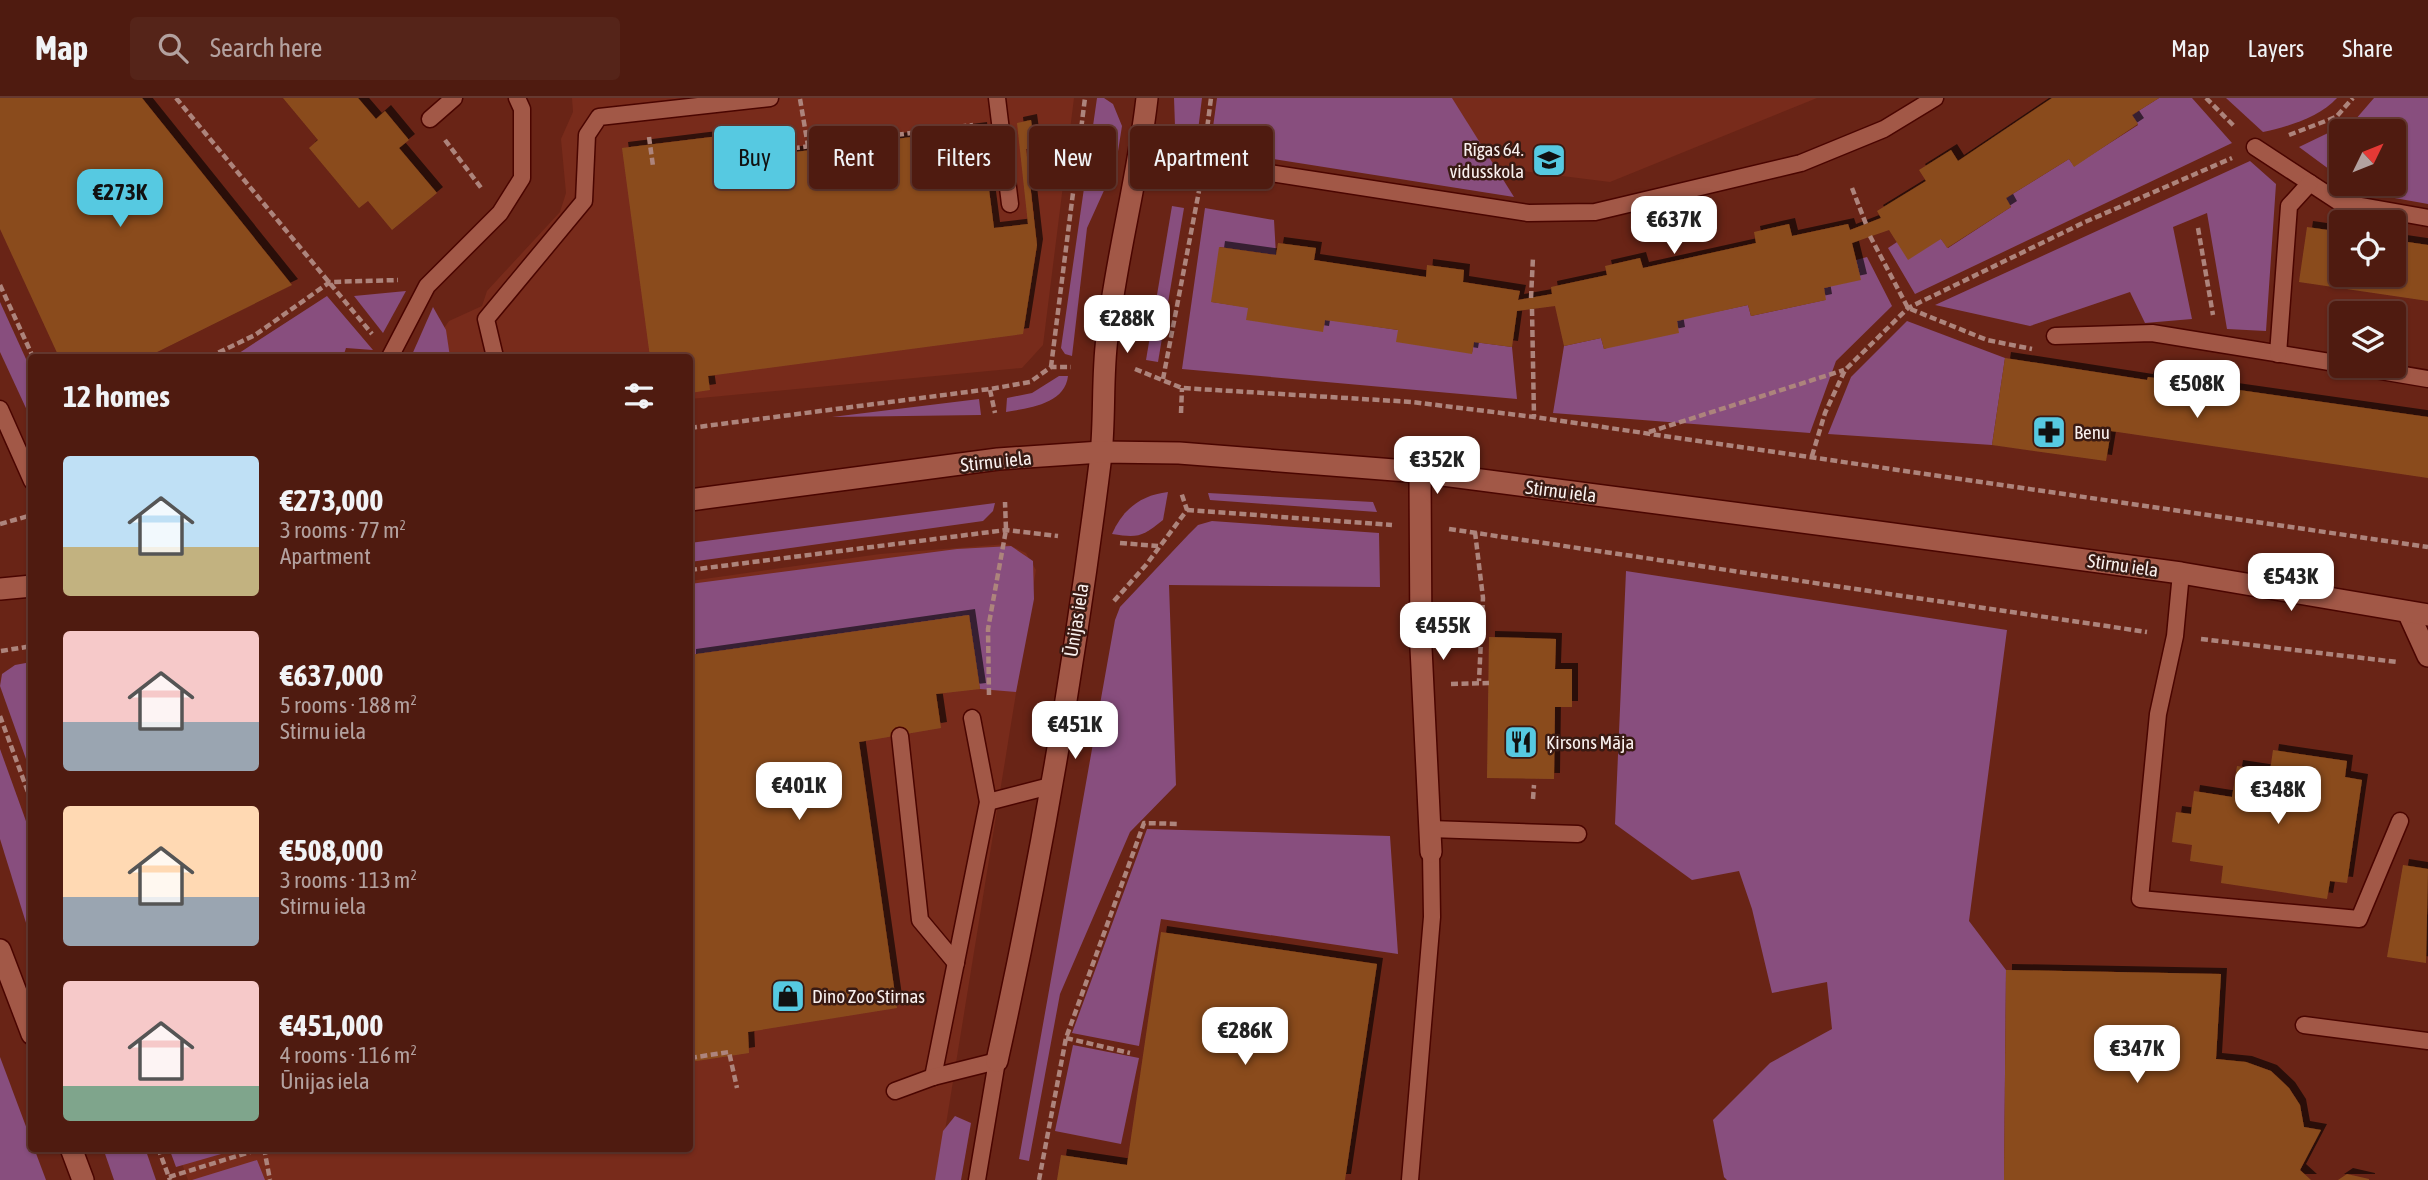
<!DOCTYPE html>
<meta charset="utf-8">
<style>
body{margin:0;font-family:"Asap Condensed",sans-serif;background:#552419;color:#f1f3f6;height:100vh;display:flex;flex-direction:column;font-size:26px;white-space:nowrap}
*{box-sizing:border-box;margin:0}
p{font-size:23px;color:#b3a19f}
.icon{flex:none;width:38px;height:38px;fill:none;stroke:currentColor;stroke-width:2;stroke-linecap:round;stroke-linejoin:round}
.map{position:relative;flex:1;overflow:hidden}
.sheet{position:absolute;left:28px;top:256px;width:665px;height:798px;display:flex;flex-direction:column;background:#4f1b10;border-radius:7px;box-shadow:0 2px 5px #0004,0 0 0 2px #663930}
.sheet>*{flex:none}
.guide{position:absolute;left:714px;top:28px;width:665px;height:63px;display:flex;gap:14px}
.needle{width:46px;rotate:47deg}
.fabs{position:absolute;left:2329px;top:21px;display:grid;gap:14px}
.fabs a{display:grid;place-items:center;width:77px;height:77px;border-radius:7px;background:#4f1b10;box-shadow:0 2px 5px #0004,0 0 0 2px #663930;font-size:35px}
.price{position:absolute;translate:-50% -60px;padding:0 16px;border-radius:14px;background:#fff;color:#222;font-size:23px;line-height:46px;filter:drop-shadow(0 2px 4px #0008)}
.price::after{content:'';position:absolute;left:50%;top:42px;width:21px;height:16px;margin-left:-10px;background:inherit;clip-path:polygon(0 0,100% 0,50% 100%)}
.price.active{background:#56c9e1;color:#111}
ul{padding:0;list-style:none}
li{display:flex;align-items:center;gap:21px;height:175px;padding:0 35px}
li span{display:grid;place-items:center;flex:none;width:196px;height:140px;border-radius:7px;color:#555}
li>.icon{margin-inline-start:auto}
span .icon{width:84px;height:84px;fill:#fffc;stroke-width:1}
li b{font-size:30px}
h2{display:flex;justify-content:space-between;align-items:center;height:84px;padding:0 35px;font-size:30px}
.tag{padding:0 24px;border-radius:7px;background:#4f1b10;box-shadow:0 2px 5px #0004,0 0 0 2px #663930;font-size:24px;line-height:63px}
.tag.active{background:#56c9e1;color:#111}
header{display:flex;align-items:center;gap:42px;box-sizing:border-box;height:98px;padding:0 35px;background:#4f1b10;border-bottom:2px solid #663930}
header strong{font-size:33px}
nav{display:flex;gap:38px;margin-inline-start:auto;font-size:24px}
.search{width:490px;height:63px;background:#552419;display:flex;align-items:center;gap:18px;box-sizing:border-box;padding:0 24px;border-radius:7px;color:#b3a19f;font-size:26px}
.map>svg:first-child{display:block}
.built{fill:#782b1b}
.green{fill:#884e7e}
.building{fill:#8a4c1e;filter:url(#shadow)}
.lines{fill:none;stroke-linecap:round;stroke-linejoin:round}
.lane-casing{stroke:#4a0500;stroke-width:19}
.street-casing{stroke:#4a0500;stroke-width:24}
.secondary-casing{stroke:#4a0500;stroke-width:24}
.path{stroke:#ad847c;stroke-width:4.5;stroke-dasharray:7 3.5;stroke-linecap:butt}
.lane{stroke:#a25847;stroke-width:16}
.street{stroke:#a25847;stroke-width:21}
.secondary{stroke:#a25847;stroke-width:21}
.labels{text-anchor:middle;stroke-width:5;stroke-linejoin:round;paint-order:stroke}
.poi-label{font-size:19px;fill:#f9f0ee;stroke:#391a13;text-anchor:start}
.street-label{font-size:19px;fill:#f9f0ee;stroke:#391a13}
</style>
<header>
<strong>Map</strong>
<div class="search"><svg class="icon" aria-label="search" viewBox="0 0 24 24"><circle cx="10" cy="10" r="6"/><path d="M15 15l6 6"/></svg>Search here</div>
<nav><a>Map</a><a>Layers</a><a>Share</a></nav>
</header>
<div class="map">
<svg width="2428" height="1082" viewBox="0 0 2428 1082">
<defs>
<filter id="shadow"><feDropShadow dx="6" dy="-6" stdDeviation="0" flood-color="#0009"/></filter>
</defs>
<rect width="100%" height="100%" fill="#692416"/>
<g class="built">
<path d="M572 0H1074L1043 247 1022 270 690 301V259H424L449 223 482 208 487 193 560 114 566 95 561 41 573 14Z"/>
<path d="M1262 0H1817L1610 84 1258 40Z"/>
<path d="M1007 446 1026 455 1036 472 937 1082H188L176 1050H690V483L880 456Z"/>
</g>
<g class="green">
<path d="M1097 0H1104L1113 6 1122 28 1116 66 1087 130 1072 258 1065 256 1061 250Z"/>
<path d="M1174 0H1202L1196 49 1175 28Z"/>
<path d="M1217 0H1452L1514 99 1210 51Z"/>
<path d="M2159 0H2192L2232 45 1915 196 1888 150 1897 144 1941 141 1948 150 2011 109 2006 100 2069 61 2074 68 2138 27 2132 17Z"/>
<path d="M2226 0H2337C2320 19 2287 29 2263 34Z"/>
<path d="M2374 0H2428V106L2361 94 2350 86H2394V33H2342L2341 80 2299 49 2355 22Z"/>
<path d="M2250 63 2276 86 2266 233 2227 231 2207 115 2173 129 2192 221 2145 225 2130 194 2030 228 1935 207Z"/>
<path d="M1172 108 1184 110 1158 264 1146 262Z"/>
<path d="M1205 110 1274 122 1276 157 1220 149 1212 204 1398 232 1472 255 1474 244 1512 249 1517 301 1182 271Z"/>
<path d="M1867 159 1892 208 1836 263 1810 335 1553 315 1564 248 1601 240 1604 251 1677 222 1748 207 1751 218 1825 202 1824 190 1856 162Z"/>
<path d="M406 193 383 235 354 198Z"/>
<path d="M327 198 373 252 346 250 343 259H233Z"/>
<path d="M0 204 31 272V321L0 254Z"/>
<path d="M433 209 446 232 450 259H411Z"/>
<path d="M1907 223 2005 260 1992 347 1828 336 1851 279Z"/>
<path d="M1059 278H1068C1065 306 1029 310 1006 314L1007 300 1032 295Z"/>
<path d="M979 301 981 317 832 319Z"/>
<path d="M1168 394 1163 422C1142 439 1138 440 1112 436 1123 411 1141 397 1168 394Z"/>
<path d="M1208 395 1373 404 1377 414 1210 402Z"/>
<path d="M995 405 993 413 983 423 690 464V445Z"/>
<path d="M1212 423 1379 435 1380 489 1169 487 1176 687 1130 734 1060 896 1029 1063 1019 1061 1115 522 1120 509 1189 436 1198 427Z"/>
<path d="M1011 448 1033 463 1034 501 1016 594 980 591 969 518 690 557V486L957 451Z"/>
<path d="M1626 473 2007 532 1969 823 2006 872 2004 1082H1727L1724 1079 1713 1022 1770 965 1832 931 1827 884 1772 895 1752 811 1739 773 1692 782 1615 726Z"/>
<path d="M31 564H32L31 675 0 588 2 576 15 567Z"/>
<path d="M0 651 31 737V841L0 741Z"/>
<path d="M1147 731 1390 738 1398 856 1161 821 1139 948 1072 935Z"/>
<path d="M1073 947 1139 960 1121 1046 1055 1033Z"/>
<path d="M0 959 46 1082H0Z"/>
<path d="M955 1018 971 1025 961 1082H935L943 1033Z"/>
<path d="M103 1050H145L156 1082H114Z"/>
<path d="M169 1050H242L176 1069Z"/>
<path d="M257 1062 265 1082H192Z"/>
</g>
<g class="building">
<path d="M0 0H142L292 187 147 259H59L0 131Z"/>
<path d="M283 0H358L376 21 385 13 409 42 399 50 437 95 392 132 368 103 359 110 309 50 318 42Z"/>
<path d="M2052 0H2159L2132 17 2138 26 2074 69 2069 61 2006 100 2011 109 1947 150 1941 141 1908 162 1889 132 1852 145 1861 182 1824 190 1826 202 1751 218 1748 207 1677 223 1679 235 1604 251 1601 240 1564 248 1555 208 1517 213 1512 249 1474 244 1472 256 1396 244 1398 232 1325 222 1323 234 1246 222 1248 210 1211 204 1219 149 1276 157 1278 145 1316 150 1314 162 1426 179 1427 167 1464 172 1463 184 1520 193 1518 202 1552 196 1551 189 1607 177 1605 168 1640 160 1643 170 1756 145 1754 134 1789 126 1792 138 1848 126 1850 132 1881 120 1877 113 1926 83 1919 72 1951 52 1958 63Z"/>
<path d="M1031 22 1035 51H1026L1037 147 1023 236 708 278 710 292 690 295V259H650L622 50 768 32 772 57 981 30 994 130 1028 126 1017 25Z"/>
<path d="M2307 129 2342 134V177H2394V142L2428 147V203L2299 184Z"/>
<path d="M2005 260 2147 282 2148 279 2428 319V380L2111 333 2106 363 1992 347Z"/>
<path d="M969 517 980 591 936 596 941 630 859 644 897 910 748 934 749 955 690 964V557Z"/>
<path d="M1489 539 1556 541 1555 571H1572V609H1555L1554 681 1487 680Z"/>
<path d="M2273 652 2347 663 2345 679 2362 682 2347 785 2330 783 2327 801 2221 785 2223 768 2190 763 2192 747 2172 744 2176 714 2191 716 2194 693 2232 699 2237 668 2270 673Z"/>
<path d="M2403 767 2428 771 2426 865 2387 859Z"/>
<path d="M1161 834 1377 866 1345 1082H1057L1061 1057 1127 1067Z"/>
<path d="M2006 872 2221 876 2216 961 2246 964 2271 973 2289 990 2300 1007 2304 1029 2321 1032 2300 1072 2311 1082H2004Z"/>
<path d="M2347 1076 2369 1081V1082H2338Z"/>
</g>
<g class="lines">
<g class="lane-casing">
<g id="lane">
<path d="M997 0 1010 106"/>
<path d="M430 21 454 0"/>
<path d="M2255 49 2339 104 2428 120"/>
<path d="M1141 55 1528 115 1595 114 1801 65 1884 31 1935 0"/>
<path d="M2055 238 2152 235 2342 266"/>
<path d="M2278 256 2289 108 2310 85"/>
<path d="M390 259 427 188 500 115 522 80V11L517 0"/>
<path d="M495 259 486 221 584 103 587 37 599 19 770 0"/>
<path d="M2351 268 2428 281"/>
<path d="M0 311 32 383"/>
<path d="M2181 475 2175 538 2158 616 2140 801 2359 821 2400 723"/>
<path d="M900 638 920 822 956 865"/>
<path d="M988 704 1050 688"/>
<path d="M1430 731 1578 736"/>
<path d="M2304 927 2428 943"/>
<path d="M933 979 988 704 972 620"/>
<path d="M895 993 933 979 997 963 977 1082"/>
<path d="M1410 1082 1432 819 1431 754"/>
</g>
</g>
<g class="street-casing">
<g id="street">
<path d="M1420 374 1421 550 1431 754"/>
<path d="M2408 514 2428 558"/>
<path d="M997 963C1041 764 1076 559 1101 357 1105 318 1102 279 1107 240 1116 159 1138 81 1147 0"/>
</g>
</g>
<g class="secondary-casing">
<g id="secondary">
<path d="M690 402 998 361 1101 354 1179 355 1420 374 1878 434 2181 475 2428 517"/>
<path d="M0 491 32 488"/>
<path d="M0 852 32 936"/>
<path d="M71 1050 83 1082"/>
</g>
</g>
<g class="path">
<path d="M176 0 372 236"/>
<path d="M2206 0 2235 29"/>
<path d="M800 1 808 48"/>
<path d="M2289 37 2336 19 2353 0"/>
<path d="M649 39 653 68"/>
<path d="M1206 39 1211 0"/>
<path d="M445 42 482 91"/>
<path d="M772 53 973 27"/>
<path d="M1852 90 1866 126"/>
<path d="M2198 130 2213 217"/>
<path d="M1870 138 1908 210 1987 242 2032 251"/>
<path d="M0 187 33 259"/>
<path d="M1531 200 1533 159"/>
<path d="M1532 211 1534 319"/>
<path d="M209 259 255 237 330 184 398 182"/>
<path d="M1051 269 1085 0"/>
<path d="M1135 271 1182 290 1412 304 1534 319 2428 449"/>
<path d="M1163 281 1199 93"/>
<path d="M990 292 995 315"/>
<path d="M1181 315 1182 290"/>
<path d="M690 330 990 291 1030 284 1051 269H1071"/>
<path d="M1649 334 1844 272"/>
<path d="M1812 358 1825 315 1845 272 1908 210 2085 124 2232 60"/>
<path d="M1187 412 1392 427"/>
<path d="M0 426 32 417"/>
<path d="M1449 431 2147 534"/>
<path d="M1475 434 1483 500 1479 583"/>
<path d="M1120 445 1158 448"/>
<path d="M690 472 1006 432 1058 438"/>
<path d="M1114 503 1146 467 1187 412 1181 394"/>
<path d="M2201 541 2397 564"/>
<path d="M1 553 32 548"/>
<path d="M1451 586 1489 585"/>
<path d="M989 597 988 531 1006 432 1005 404"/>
<path d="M0 618 32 705"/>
<path d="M1533 701 1534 687"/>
<path d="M1066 940 1130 955"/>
<path d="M690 960 729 954 737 990"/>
<path d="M158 1050 170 1082"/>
<path d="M264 1050 270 1082"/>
<path d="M169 1079 263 1050"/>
<path d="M1039 1082 1066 940 1144 725 1180 726"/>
</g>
<use href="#lane" class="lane"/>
<use href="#street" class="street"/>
<use href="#secondary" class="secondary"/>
</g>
<defs>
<g id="school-square" transform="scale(1.75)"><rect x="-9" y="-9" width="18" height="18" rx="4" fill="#56c9e1" stroke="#391a13"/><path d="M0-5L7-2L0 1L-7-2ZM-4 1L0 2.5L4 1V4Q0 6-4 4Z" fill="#111"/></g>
<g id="pharmacy-square" transform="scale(1.75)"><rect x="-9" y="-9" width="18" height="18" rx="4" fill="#56c9e1" stroke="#391a13"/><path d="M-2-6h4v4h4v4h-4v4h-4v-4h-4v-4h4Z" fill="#111"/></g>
<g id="restaurant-square" transform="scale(1.75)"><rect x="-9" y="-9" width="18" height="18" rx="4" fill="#56c9e1" stroke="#391a13"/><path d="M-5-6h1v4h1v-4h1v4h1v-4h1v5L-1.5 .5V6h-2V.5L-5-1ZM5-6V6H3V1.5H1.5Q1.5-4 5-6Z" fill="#111"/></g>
<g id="shop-square" transform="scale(1.75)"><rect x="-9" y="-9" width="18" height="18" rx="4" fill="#56c9e1" stroke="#391a13"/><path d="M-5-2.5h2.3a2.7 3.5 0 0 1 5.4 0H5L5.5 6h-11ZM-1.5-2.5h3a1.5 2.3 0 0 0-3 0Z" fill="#111"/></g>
</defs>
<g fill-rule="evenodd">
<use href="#school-square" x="1549" y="62"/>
<use href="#pharmacy-square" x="2049" y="334"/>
<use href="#restaurant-square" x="1521" y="644"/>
<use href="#shop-square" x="788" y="898"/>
</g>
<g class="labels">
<g class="poi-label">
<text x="1524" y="58" text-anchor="end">Rīgas 64.<tspan x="1524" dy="22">vidusskola</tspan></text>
<text x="2074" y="341">Benu</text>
<text x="1546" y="651">Ķirsons Māja</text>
<text x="812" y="905">Dino Zoo Stirnas</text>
</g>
<g class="street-label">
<text transform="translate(996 363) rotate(-6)" y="7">Stirnu iela</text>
<text transform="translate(1561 393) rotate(7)" y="7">Stirnu iela</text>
<text transform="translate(2123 467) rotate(8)" y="7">Stirnu iela</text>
<text transform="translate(1076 522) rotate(-81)" y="7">Ūnijas iela</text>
</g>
</g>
</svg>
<div class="fabs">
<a><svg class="needle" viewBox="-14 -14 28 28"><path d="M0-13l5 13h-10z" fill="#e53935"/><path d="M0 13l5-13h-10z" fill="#b3a19f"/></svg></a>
<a><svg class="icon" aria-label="locate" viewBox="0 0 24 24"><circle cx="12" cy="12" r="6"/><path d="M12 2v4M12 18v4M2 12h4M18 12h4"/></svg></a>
<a><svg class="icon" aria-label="layers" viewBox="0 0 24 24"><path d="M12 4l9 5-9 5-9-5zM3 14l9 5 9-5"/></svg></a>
</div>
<b class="price active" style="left:120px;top:131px">€273K</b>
<b class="price" style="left:1674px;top:158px">€637K</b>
<b class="price" style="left:1127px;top:257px">€288K</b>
<b class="price" style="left:2197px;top:322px">€508K</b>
<b class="price" style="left:1437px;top:398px">€352K</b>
<b class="price" style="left:2291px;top:515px">€543K</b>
<b class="price" style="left:1443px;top:564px">€455K</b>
<b class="price" style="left:1075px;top:663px">€451K</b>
<b class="price" style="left:799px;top:724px">€401K</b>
<b class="price" style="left:2278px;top:728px">€348K</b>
<b class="price" style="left:1245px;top:969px">€286K</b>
<b class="price" style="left:2137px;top:987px">€347K</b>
<div class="guide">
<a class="tag active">Buy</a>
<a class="tag">Rent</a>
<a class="tag">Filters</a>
<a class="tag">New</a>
<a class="tag">Apartment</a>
</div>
<section class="sheet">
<h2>12 homes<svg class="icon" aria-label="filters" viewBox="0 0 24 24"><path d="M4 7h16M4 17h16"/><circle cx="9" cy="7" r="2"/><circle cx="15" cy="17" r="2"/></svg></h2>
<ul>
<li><span style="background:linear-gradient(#bfe0f5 65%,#c2b280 0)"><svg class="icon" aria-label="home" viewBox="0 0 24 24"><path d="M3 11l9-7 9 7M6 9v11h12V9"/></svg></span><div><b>€273,000</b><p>3 rooms · 77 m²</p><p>Apartment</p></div></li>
<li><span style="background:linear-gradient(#f6c9c9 65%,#9aa5b1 0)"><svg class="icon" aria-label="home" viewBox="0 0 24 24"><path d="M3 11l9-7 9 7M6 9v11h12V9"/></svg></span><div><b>€637,000</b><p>5 rooms · 188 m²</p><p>Stirnu iela</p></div></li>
<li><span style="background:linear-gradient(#ffd9b3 65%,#9aa5b1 0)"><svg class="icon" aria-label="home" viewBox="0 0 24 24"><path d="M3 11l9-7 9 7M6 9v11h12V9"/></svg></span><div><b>€508,000</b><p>3 rooms · 113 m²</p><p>Stirnu iela</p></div></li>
<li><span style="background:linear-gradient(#f6c9c9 75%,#7fa58c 0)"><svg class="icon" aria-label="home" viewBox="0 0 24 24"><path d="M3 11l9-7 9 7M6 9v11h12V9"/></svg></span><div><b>€451,000</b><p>4 rooms · 116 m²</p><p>Ūnijas iela</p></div></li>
</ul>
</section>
</div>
